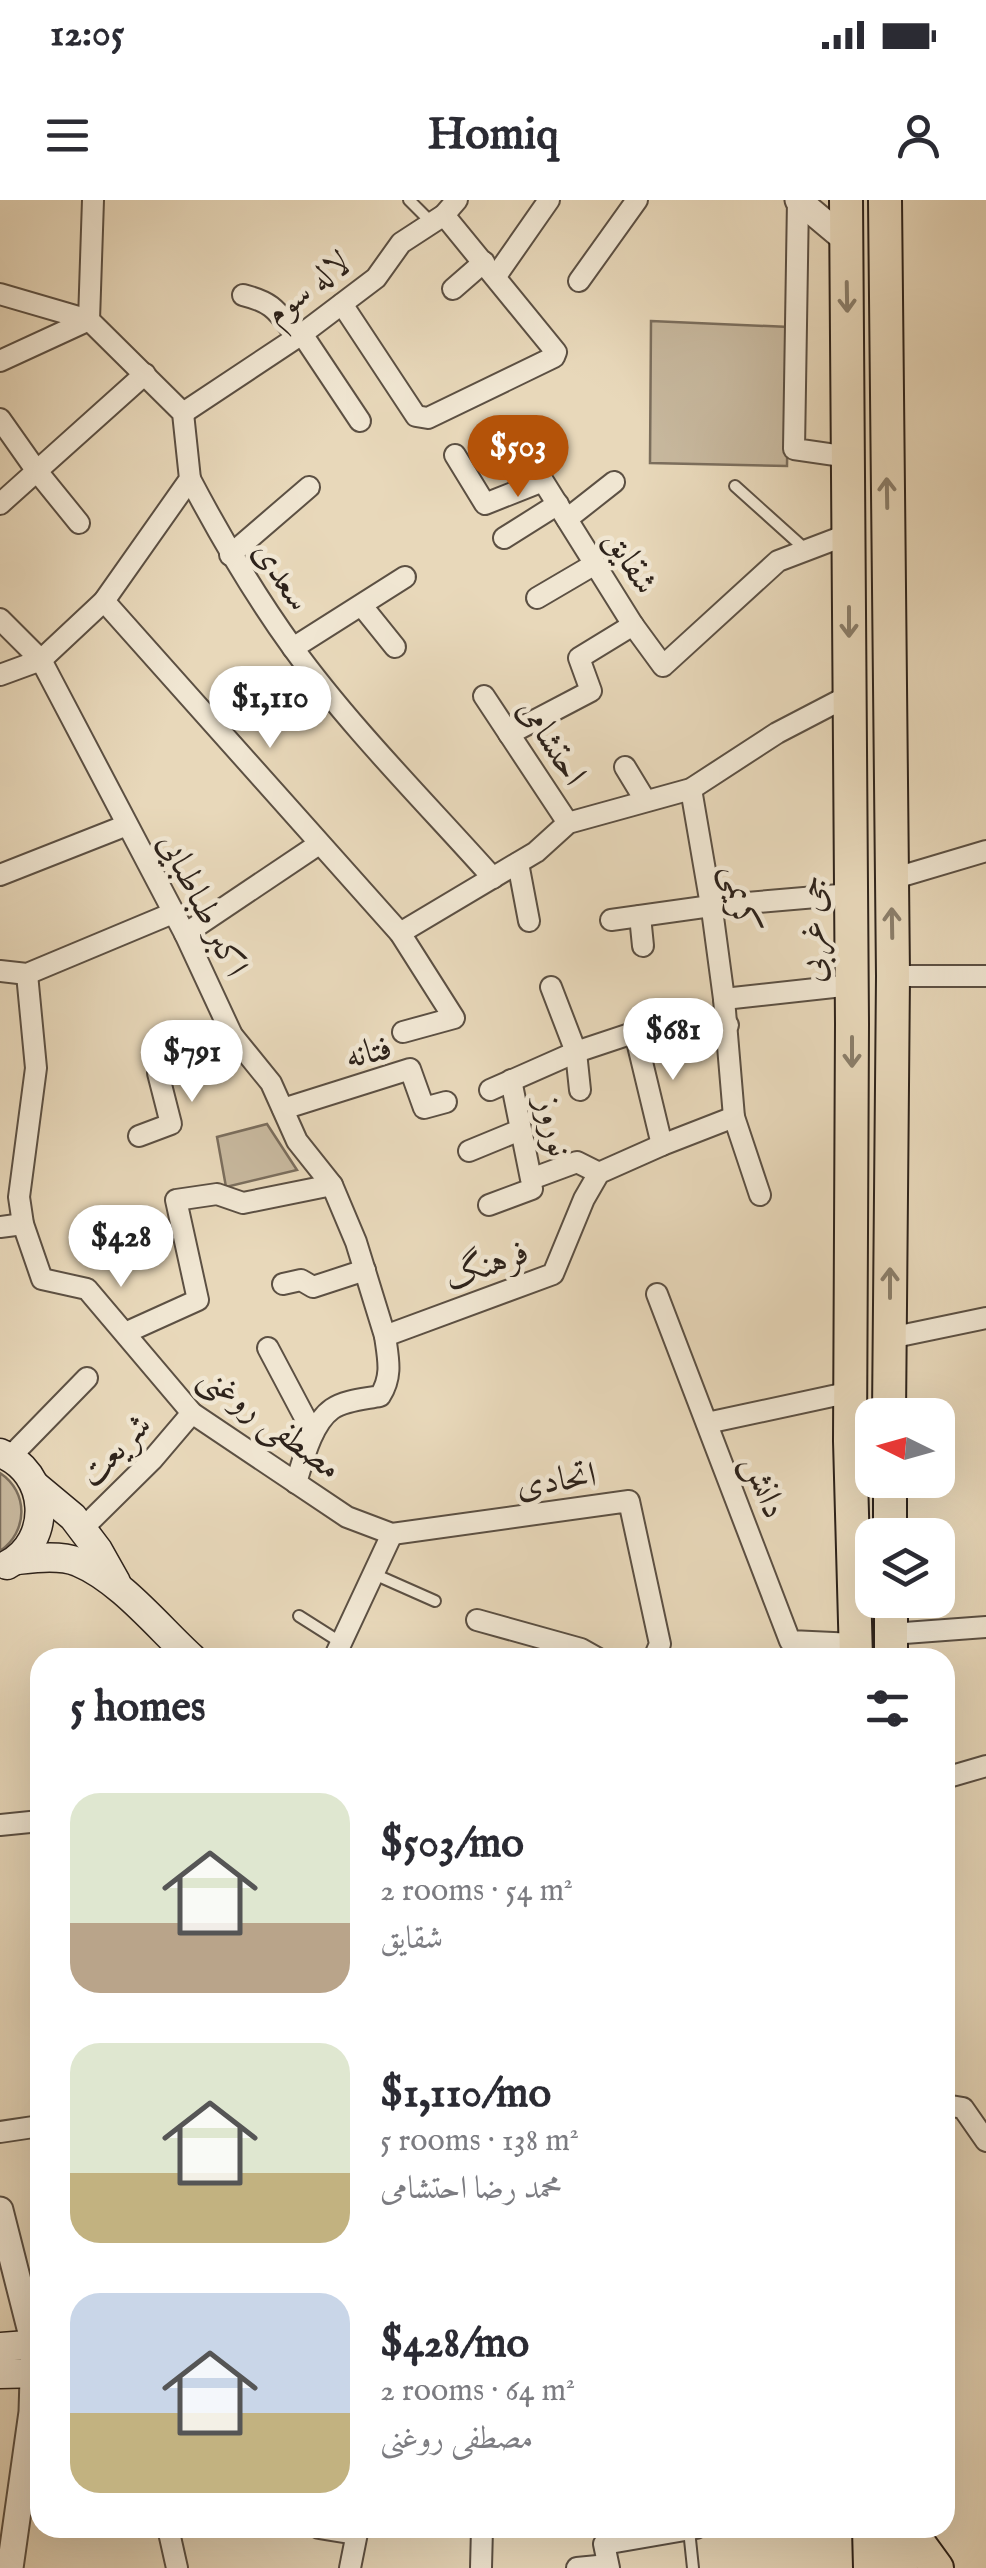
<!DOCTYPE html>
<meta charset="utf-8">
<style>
body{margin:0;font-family:"IM FELL English",Amiri,serif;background:#f2f2f3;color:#2b2b33;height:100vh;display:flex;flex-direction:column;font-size:38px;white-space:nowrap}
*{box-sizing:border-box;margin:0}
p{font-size:32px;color:#7c7c81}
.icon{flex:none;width:55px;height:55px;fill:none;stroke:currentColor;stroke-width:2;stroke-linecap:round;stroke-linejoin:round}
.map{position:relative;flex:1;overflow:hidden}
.side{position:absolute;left:30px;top:1448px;width:925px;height:890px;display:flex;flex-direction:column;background:#fff;border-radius:30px;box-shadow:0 10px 40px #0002}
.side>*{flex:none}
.needle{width:65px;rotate:275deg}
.controls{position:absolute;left:855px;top:1198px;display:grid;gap:20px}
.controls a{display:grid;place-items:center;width:100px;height:100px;border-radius:20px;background:#fff;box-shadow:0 10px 40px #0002;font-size:50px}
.price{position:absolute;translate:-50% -85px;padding:0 22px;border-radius:35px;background:#fff;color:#222;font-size:32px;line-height:65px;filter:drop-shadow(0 2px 5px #0008)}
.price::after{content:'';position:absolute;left:50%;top:60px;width:30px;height:22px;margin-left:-15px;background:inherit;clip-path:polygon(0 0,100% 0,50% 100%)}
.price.current{background:#b45309;color:#fff}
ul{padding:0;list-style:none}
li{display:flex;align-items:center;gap:30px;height:250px;padding:0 40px}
li span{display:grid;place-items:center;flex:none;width:280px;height:200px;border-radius:30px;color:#555}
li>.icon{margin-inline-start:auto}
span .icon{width:120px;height:120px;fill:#fffc;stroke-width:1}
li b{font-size:42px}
h2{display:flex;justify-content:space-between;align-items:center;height:120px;padding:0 40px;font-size:42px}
.status{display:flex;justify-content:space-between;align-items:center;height:70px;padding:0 50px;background:#fff;direction:ltr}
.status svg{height:28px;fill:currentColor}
header{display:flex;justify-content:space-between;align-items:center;height:130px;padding:0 40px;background:#fff;font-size:45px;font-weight:800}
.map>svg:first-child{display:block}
.green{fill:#c8b99f;stroke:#7b6e5d;stroke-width:2.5}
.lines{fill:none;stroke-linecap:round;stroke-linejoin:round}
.service-casing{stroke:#5c5043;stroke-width:14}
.minor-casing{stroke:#5c5043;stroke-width:24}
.tertiary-casing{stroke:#5c5043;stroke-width:29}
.secondary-casing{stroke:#2e231b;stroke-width:31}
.primary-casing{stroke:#2e231b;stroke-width:36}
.service{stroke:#f0e6d2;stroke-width:10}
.minor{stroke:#f0e6d2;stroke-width:20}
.tertiary{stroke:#f0e6d2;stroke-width:25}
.secondary{stroke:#f0e6d2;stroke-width:28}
.primary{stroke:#e8d8ba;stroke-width:32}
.oneway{stroke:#8b7e6a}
.labels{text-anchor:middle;stroke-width:9;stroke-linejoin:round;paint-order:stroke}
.street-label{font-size:35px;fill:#2e231b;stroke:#f0e6d2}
</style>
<div class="status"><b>12:05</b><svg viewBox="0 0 49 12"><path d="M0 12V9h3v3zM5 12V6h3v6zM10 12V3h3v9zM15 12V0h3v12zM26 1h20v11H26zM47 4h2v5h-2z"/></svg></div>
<header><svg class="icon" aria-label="menu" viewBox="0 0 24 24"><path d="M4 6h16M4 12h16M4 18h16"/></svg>Homiq<svg class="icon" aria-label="person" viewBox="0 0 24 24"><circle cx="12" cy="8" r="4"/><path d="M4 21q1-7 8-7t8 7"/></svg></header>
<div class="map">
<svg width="986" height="2368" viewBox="0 0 986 2368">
<rect width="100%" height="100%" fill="#e8d8ba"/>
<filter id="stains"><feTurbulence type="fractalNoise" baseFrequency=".002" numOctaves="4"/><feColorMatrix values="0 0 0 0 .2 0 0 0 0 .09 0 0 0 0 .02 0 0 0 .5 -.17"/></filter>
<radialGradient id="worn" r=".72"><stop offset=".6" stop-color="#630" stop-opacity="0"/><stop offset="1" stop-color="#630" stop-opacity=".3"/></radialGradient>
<g class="green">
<path d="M651 121 789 127 787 266 650 263Z"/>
<path d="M267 924 297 970 226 987 217 937Z"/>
<path d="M0 1273C29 1292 28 1332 0 1351Z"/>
</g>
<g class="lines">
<g class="service-casing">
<g id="service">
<path d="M409 0 432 23"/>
<path d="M735 286 805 349"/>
<path d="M374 1374 435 1401"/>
<path d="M299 1416 340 1442"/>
<path d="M689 2330 693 2368"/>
</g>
</g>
<g class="minor-casing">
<g id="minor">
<path d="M798 0 794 249 849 257"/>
<path d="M496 76 549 0"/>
<path d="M579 81 637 0"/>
<path d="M453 89 484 62"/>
<path d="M0 94 89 120"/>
<path d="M243 95C275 103 277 112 297 136"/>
<path d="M342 104 416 216 428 218 554 157 556 152 444 15"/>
<path d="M302 134 360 221"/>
<path d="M0 161 89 120"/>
<path d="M183 213 302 134 376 78 401 43 444 15 457 0"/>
<path d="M0 219 36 270 79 323"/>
<path d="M455 255 485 304 543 281 633 425 663 466 778 361 849 334"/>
<path d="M190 279C221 338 254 394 293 448 351 528 427 604 493 678"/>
<path d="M0 304 145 174"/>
<path d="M567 319 614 282"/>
<path d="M504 338 558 304"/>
<path d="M230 355 309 287"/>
<path d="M537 398 595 364"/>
<path d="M104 401 400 733 454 818 403 832"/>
<path d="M362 406 395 447"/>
<path d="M0 419 41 460 185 734 232 835 271 883 297 941 332 985 356 1042 385 1136"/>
<path d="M293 448 405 377"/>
<path d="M0 475 41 460 104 401 190 279 183 213 89 120 93 0"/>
<path d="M484 496 568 623"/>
<path d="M509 534 591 491 579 458 633 425"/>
<path d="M625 567 645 600"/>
<path d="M691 589 713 717 724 799 734 917 760 995"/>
<path d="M518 663 529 721"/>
<path d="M0 675 127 625"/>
<path d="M892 679 986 651"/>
<path d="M640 716 643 746"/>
<path d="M611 720 711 706 851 694"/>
<path d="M400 733 536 652 568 623 691 589 777 533 850 495"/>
<path d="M185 734 319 644"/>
<path d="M0 771 27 774 173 713"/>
<path d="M27 774 36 868 19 997 23 1024 42 1079 87 1089 192 1213 347 1317 392 1334 629 1301 660 1444 654 1458"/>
<path d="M893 776H986"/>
<path d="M551 787 576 852 580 890"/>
<path d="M724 799 852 785"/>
<path d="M635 833 662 945"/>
<path d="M511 880 531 979 577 962 599 973"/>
<path d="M490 890 576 852 663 823 728 825"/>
<path d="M283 909 410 869 424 908 446 902"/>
<path d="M139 936 171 924 158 873 232 835"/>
<path d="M469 951 520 930"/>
<path d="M489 1005 532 989"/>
<path d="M0 1027 23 1024"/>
<path d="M283 1084 301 1080 313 1087 365 1070"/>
<path d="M657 1094 790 1441 855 1444"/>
<path d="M125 1133 198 1100 176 1000 217 994 243 1003 332 985"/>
<path d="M890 1138 986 1118"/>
<path d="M268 1148 313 1233"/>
<path d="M707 1223 851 1192"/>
<path d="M10 1257 87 1178"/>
<path d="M296 1283C303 1260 312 1223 332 1209 345 1200 365 1199 380 1196 393 1176 388 1158 385 1136L553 1074 584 999 599 973 662 945 734 917"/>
<path d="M82 1329 152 1260 192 1213"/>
<path d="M477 1420 581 1449 597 1458"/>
<path d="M891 1434 986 1427"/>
<path d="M334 1458 392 1334"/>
<path d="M945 1578 986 1566"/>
<path d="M0 1625 40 1621"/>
<path d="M945 1905 963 1908 986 1941"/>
<path d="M0 1932 40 1926"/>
<path d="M168 2328 177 2368"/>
<path d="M319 2328 356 2334"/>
<path d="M350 2368 358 2328"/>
<path d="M481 2368 482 2328"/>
<path d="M577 2368 608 2365"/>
<path d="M609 2368 604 2344 696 2328"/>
</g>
</g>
<g class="tertiary-casing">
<g id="tertiary">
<path d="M798 0 847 41"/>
<path d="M0 2010 34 2144 32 2212 10 2368"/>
</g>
</g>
<g class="secondary-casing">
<g id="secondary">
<path d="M0 1253C50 1272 53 1341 7 1365"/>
<path d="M37 1287 73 1317 98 1350 116 1382"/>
<path d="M17 1360C36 1358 60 1355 78 1362 121 1380 158 1427 192 1458"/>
<path d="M0 2147 40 2144"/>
<path d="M0 2174 40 2173"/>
</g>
</g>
<g class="primary-casing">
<g id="primary">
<path d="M846 0 852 824 850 1241 856 1458"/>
<path d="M885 0 893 776 889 1215"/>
<path d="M890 1280V1335"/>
<path d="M891 1400V1458"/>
<path d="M869 2328 870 2368"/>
<path d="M899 2328 901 2368"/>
<path d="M908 2328 937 2368"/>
</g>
</g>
<use href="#service" class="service"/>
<use href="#minor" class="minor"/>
<use href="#tertiary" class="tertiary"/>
<use href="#secondary" class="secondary"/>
<use href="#primary" class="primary"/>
</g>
<defs><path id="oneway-shaft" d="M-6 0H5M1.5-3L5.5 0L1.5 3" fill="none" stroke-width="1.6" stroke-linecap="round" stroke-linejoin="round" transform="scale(2.5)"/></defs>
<g class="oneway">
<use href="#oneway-shaft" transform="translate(847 97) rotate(89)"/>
<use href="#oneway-shaft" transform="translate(887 293) rotate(-91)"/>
<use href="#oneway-shaft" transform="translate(849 422) rotate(90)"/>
<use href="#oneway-shaft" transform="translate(892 723) rotate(-91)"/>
<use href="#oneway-shaft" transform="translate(852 852) rotate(90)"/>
<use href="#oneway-shaft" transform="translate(890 1083) rotate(-90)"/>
</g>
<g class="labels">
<g class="street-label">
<text transform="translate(307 87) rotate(-37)" y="12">لاله سوم</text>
<text transform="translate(632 361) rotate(58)" y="12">شقایق</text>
<text transform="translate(283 375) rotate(57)" y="12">سعدی</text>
<text transform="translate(553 541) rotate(57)" y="12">احتشامی</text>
<text transform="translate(742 699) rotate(81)" y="12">کریمی</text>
<text transform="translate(204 704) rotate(63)" y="12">اکبر طباطبایی</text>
<text transform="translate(811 729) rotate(-90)" y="12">جی غربی</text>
<text transform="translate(368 851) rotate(-13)" y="12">فتانه</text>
<text transform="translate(555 926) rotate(76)" y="12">نوروز</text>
<text transform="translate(486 1064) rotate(-20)" y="12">فرهنگ</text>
<text transform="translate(271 1221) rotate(37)" y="12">مصطفی روغنی</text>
<text transform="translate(114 1249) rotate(-46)" y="12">شریعت</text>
<text transform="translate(556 1279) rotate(-8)" y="12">اتحادی</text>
<text transform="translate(766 1286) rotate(69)" y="12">دانش</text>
</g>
</g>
<rect width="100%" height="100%" filter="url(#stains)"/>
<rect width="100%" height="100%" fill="url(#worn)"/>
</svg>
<div class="controls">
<a><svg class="needle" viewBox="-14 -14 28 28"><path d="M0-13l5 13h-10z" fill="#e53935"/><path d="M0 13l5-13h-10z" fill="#7c7c81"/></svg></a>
<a><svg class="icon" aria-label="layers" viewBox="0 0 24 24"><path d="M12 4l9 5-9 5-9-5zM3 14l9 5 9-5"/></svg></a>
</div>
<b class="price current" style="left:518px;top:300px">$503</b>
<b class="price" style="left:270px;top:551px">$1,110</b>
<b class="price" style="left:673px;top:883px">$681</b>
<b class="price" style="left:192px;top:905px">$791</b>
<b class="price" style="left:121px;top:1090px">$428</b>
<section class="side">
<h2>5 homes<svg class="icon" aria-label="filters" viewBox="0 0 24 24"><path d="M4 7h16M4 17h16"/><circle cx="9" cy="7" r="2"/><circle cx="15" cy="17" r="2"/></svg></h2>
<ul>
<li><span style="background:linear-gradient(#dfe7d0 65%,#b9a48a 0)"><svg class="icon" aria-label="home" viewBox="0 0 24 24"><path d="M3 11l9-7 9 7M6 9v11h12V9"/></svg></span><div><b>$503/mo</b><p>2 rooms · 54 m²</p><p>شقایق</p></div></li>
<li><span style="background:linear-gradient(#dfe7d0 65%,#c2b280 0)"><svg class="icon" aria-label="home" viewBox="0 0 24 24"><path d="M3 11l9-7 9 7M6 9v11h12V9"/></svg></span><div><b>$1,110/mo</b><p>5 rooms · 138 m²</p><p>محمد رضا احتشامی</p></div></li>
<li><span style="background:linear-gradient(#c9d6e8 60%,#c2b280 0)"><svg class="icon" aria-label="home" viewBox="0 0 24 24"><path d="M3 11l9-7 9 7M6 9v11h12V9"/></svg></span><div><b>$428/mo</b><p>2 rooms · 64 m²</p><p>مصطفی روغنی</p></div></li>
</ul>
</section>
</div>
